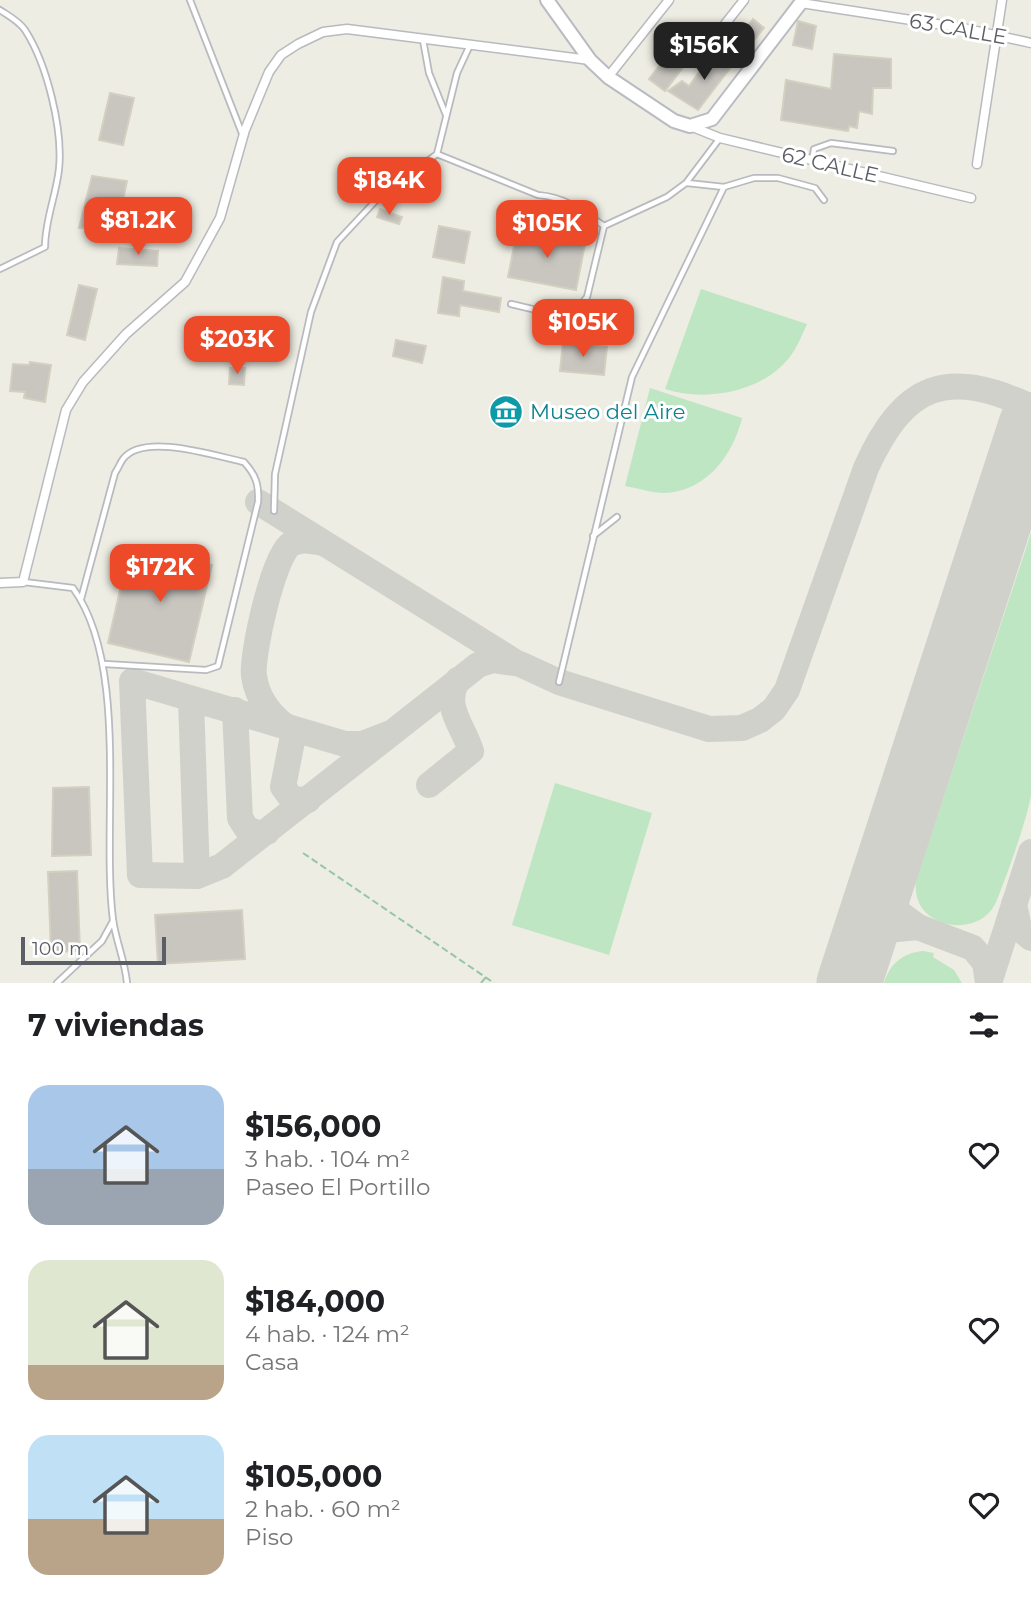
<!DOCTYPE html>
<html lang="es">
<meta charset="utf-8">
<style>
body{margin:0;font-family:Montserrat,sans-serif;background:#f6f6f6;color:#202124;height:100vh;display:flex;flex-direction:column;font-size:26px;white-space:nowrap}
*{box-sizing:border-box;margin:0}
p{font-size:23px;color:#757577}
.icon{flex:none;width:38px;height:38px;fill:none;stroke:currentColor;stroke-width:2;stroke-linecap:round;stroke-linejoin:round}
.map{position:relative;height:983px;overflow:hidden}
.details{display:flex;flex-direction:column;background:#fff;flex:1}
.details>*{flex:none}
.scale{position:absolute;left:21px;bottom:18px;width:145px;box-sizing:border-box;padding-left:7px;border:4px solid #5b5e64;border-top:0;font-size:19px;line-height:24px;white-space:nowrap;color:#5b5e64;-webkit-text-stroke:5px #fff;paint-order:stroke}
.price{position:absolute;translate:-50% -60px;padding:0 16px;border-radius:14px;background:#ed4a2a;color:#fff;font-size:23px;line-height:46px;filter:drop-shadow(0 2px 4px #0008)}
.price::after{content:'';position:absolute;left:50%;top:42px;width:21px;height:16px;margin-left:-10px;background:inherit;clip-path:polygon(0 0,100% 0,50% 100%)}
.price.active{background:#222;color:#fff}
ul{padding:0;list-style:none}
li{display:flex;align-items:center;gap:21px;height:175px;padding:0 28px}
li span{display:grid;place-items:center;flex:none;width:196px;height:140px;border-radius:21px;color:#555}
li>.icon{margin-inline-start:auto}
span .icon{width:84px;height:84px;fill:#fffc;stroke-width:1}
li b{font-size:30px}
h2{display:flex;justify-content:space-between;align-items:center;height:84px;padding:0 28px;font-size:30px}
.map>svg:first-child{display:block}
.green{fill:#bee6c2}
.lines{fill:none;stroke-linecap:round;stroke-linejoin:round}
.taxiway{stroke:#d1d1cc;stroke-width:26}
.runway{stroke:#d1d1cc;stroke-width:65}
.building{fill:#c9c6c0;stroke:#d3cfc1;stroke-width:2}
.lane-casing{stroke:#b8babf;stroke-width:8}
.street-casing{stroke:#b8babf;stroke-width:11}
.secondary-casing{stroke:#b8bbc1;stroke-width:16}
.path{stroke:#96c5a7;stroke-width:2;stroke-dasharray:7 3.5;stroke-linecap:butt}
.lane{stroke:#fff;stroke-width:4.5}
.street{stroke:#fff;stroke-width:8}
.secondary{stroke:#fff;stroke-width:12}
.labels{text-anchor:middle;stroke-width:6;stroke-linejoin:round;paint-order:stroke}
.street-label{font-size:21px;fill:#5b5e64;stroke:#fff}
.culture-label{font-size:21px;fill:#0d838f;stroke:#fff;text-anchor:start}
</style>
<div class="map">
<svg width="1031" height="983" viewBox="0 0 1031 983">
<rect width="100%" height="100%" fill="#eeede3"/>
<g class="green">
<path d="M701 289 807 324C802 335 797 348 789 358 761 393 705 402 665 389Z"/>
<path d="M650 388 742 418C733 456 705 492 664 493 651 493 638 488 625 486Z"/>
<path d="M1031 533C1031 594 1031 654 1031 715 1031 741 1031 770 1031 795 1027 820 1006 878 996 902 980 940 910 930 916 881Z"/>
<path d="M555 783 652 813 609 955 512 925Z"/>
<path d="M923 951 934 953 933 957 954 970 962 983H884C890 964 902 953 923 951Z"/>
</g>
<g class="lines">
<g class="taxiway">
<path d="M258 502 515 662"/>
<path d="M191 700 197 876"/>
<path d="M235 710 240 818 247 829 260 834 267 832"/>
<path d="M284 725C267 712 257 697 254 676 251 656 274 553 291 544 302 538 312 541 323 543"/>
<path d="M294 731 283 787 292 799 308 800"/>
<path d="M393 732 222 866 197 876 140 875 132 681 345 744H362L393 732 478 665 493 660 520 664 559 682 709 729 742 728 760 720 774 709 787 690 866 468C904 384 946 367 1031 407"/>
<path d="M429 785 471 751C463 725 442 706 458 680"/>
<path d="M883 878 899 913 918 927"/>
<path d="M1014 904 1019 928 1031 938"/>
<path d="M858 955 887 930 918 927 973 948 985 963 988 983"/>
<path d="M989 983 1031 852"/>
</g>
<path class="runway" d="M849 983 1031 425"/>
</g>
<g class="building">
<path d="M753 19 764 28 749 46 737 40Z"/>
<path d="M798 21 816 26 812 49 793 45Z"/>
<path d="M673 48 693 54 665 91 649 79Z"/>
<path d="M719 52 734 63 698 110 668 91 682 81 689 86 707 61Z"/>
<path d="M834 54 891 59V88H873L872 114 859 111 857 128 849 126 848 131 781 120 786 80 831 89Z"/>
<path d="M110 93 134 98 123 145 99 140Z"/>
<path d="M92 176 127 181 117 228H79Z"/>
<path d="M380 209 402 217 399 224 377 217Z"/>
<path d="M439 226 470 232 464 263 433 257Z"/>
<path d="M517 231 585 244 576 290 508 277Z"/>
<path d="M119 248 158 251 157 266 117 264Z"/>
<path d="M443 277 464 281 463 291 501 298 499 312 460 305 459 316 438 313Z"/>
<path d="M79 285 97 289 85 340 67 335Z"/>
<path d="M396 340 426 346 422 363 393 356Z"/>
<path d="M563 342 607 347 604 375 560 371Z"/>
<path d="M30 362 51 365 45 402 24 398 25 392 10 391 13 364 29 365Z"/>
<path d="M230 368H245L244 385 229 384Z"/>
<path d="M130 546 212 565 189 662 108 643Z"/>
<path d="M89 787 91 855 52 856 53 788Z"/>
<path d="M77 871 80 951 51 952 48 872Z"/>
<path d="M242 910 245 959 158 964 155 915Z"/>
</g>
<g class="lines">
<g class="lane-casing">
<g id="lane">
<path d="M190 0 243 136"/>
<path d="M0 10C9 16 19 21 25 30 47 64 63 129 59 169 56 196 45 220 45 247L0 269"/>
<path d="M423 40 429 73 446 115"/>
<path d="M437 154 538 195C565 197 582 210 604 226"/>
<path d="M812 161 814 149 831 143 893 151"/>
<path d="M687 183 724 187 754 178H778L815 188 824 200"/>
<path d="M604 226 667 197 686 183 720 138"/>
<path d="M511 304 570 318 587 297 604 226"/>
<path d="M274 511 275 474 311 312 337 242 381 195 437 154 457 73 470 45"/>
<path d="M593 536 617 517"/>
<path d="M24 582 73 588C130 667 101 824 113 920 116 941 125 961 127 983"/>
<path d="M81 599 115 473C118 469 120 463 123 459 143 432 216 456 244 462 256 475 259 485 258 502L218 666 206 670 105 664"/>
<path d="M559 682 632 377 724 187"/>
<path d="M57 983 102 941 113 921"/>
</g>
</g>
<g class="street-casing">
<g id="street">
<path d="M801 3 963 28 1031 43"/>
<path d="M711 42 744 0"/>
<path d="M608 77 669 0"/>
<path d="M690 126 720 138 971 198"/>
<path d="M977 164 1002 0"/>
<path d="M0 583 23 582 66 410 83 382 126 334 185 282 220 218 245 130 269 72 281 55 298 44 323 32 347 29 590 60"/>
</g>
</g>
<g class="secondary-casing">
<path id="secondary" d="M547 0 590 60 608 77 674 121 690 126 712 119 803 0"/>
</g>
<g class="path">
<path d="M303 853 494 983"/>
<path d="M481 983 486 977"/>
</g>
<use href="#lane" class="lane"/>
<use href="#street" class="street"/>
<use href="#secondary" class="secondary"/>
</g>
<defs>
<g id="museum-disc" transform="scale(1.75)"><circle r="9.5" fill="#0f9aa8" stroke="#fff"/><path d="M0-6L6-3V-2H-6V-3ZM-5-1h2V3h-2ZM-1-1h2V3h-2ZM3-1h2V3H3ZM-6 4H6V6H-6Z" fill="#fff"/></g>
</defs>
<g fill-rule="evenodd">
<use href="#museum-disc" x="506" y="412"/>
</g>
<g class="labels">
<g class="street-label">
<text transform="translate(958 29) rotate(10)" y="7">63 CALLE</text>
<text transform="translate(830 165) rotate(13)" y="7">62 CALLE</text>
</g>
<g class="culture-label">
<text x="530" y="419">Museo del Aire</text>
</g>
</g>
</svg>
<div class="scale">100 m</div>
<b class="price active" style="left:704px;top:82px">$156K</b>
<b class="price" style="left:389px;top:217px">$184K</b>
<b class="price" style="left:138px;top:257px">$81.2K</b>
<b class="price" style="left:547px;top:260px">$105K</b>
<b class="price" style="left:583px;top:359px">$105K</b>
<b class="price" style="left:237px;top:376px">$203K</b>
<b class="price" style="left:160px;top:604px">$172K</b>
</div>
<section class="details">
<h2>7 viviendas<svg class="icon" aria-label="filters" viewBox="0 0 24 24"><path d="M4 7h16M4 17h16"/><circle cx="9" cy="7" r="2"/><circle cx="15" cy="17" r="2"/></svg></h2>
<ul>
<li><span style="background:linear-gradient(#a9c7e8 60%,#9aa5b1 0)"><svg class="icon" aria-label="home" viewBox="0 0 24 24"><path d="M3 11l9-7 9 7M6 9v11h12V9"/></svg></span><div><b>$156,000</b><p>3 hab. · 104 m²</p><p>Paseo El Portillo</p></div><svg class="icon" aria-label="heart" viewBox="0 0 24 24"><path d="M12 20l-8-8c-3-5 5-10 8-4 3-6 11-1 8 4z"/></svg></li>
<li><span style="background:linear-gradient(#dfe7d0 75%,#b9a48a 0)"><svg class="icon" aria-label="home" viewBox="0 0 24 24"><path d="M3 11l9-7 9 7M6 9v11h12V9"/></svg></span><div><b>$184,000</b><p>4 hab. · 124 m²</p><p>Casa</p></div><svg class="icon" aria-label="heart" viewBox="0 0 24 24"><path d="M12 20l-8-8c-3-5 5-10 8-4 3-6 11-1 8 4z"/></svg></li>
<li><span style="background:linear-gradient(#bfe0f5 60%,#b9a48a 0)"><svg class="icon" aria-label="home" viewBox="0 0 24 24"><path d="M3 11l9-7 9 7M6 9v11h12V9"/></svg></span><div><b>$105,000</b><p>2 hab. · 60 m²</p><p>Piso</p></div><svg class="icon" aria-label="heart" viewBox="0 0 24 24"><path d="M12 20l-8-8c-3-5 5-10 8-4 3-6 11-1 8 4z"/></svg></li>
</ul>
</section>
